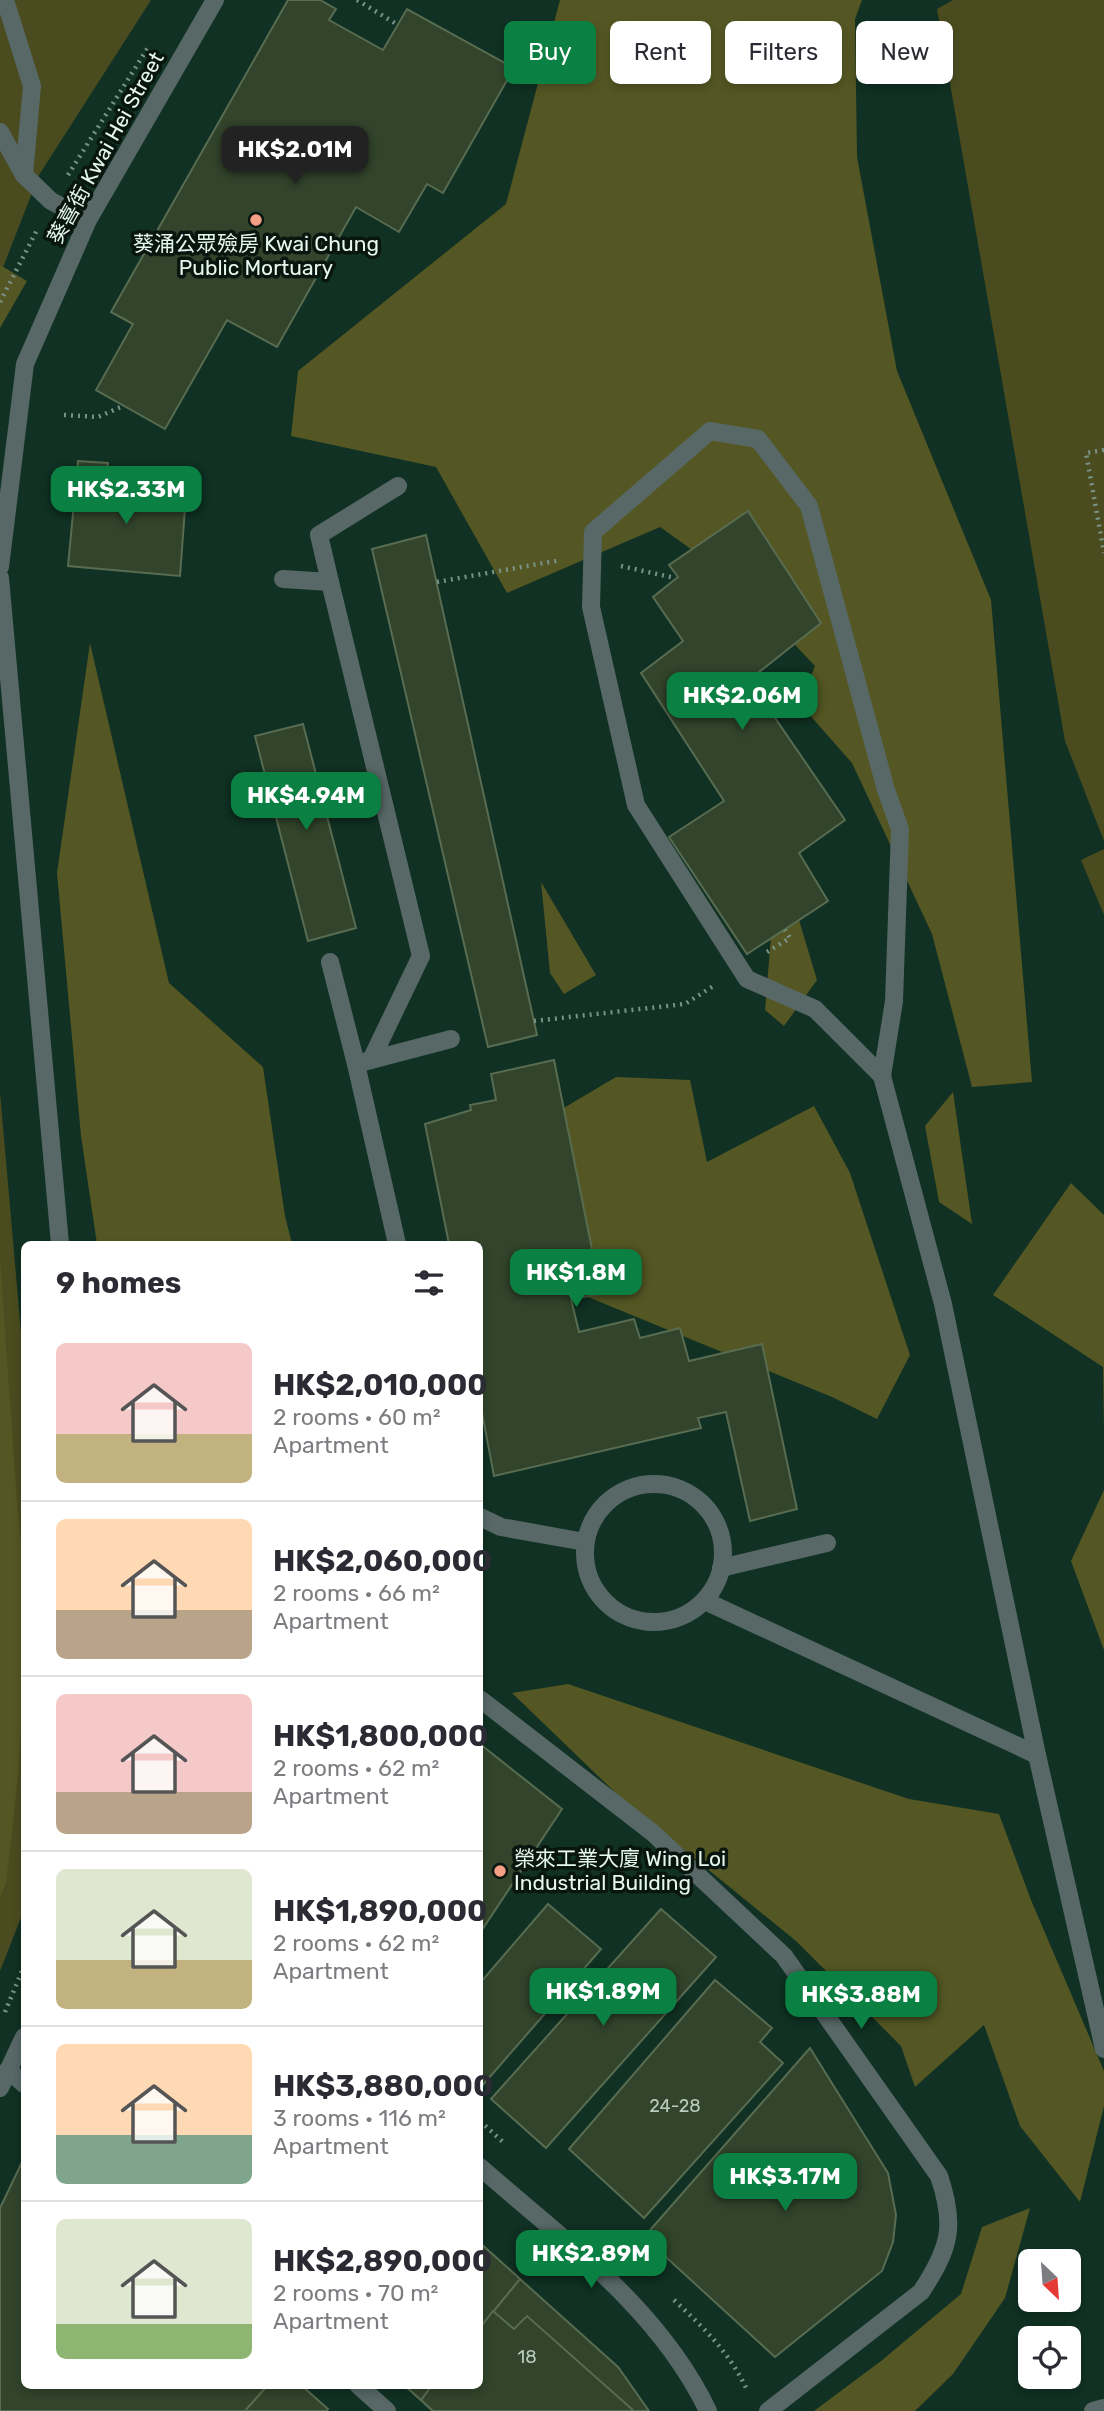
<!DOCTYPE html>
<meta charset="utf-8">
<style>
body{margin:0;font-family:Rubik,"Noto Sans TC",sans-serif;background:#f7f7f7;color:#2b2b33;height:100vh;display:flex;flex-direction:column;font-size:26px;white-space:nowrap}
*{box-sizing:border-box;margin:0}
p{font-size:23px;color:#7c7c81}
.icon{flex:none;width:38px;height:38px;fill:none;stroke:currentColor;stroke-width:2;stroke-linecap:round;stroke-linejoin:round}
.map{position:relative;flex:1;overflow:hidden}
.drawer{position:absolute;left:21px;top:1241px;width:462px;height:1148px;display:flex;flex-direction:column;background:#fff;border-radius:10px;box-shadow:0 4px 10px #0003}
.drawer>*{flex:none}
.guide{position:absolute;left:504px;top:21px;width:494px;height:63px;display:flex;gap:14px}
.needle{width:46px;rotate:155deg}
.controls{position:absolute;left:1018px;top:2249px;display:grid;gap:14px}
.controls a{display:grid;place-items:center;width:63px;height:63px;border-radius:10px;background:#fff;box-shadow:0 4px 10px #0003;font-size:35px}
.price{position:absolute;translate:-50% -60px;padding:0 16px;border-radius:14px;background:#0b8043;color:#fff;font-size:23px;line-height:46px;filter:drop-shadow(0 2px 4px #0008)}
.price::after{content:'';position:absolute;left:50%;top:42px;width:21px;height:16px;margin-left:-10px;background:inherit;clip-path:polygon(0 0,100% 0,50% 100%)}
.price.active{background:#222;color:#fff}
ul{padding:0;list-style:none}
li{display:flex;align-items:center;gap:21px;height:175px;padding:0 35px}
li+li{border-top:2px solid #e1e1e2}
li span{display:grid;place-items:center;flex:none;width:196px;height:140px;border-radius:10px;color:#555}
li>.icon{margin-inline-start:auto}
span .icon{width:84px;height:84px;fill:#fffc;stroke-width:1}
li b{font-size:30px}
h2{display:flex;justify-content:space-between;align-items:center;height:84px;padding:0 35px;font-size:30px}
.chip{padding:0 24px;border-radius:10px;background:#fff;box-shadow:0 4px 10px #0003;font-size:24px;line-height:63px}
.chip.active{background:#0b8043;color:#fff}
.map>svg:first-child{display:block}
.green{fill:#4a4c1f}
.forest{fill:#545723}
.building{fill:#32442b;stroke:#586c51;stroke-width:2}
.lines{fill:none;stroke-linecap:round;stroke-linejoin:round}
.path{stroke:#799387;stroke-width:4.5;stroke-dasharray:2 5;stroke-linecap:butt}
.minor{stroke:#576866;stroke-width:18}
.poi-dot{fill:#f49e86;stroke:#08160f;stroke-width:2.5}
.labels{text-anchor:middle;stroke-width:7;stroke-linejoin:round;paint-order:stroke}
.number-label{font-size:18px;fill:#b8cbbd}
.street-label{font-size:21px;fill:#e5f8ee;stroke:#08160f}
.poi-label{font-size:21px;fill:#e5f8ee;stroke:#08160f}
</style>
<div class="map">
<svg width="1104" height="2411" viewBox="0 0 1104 2411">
<rect width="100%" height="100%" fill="#103123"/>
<g class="green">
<path d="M0 0H151L39 175 0 275Z"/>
<path d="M953 0H1104V841L1065 741 937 9Z"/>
<path d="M1104 849V915L1081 860Z"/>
<path d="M0 1092 24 1367V1910L0 1971Z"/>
</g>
<g class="forest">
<path d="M560 0H862L855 19 857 157 897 371 991 600 1032 1082 972 1087 932 934 852 763 800 704 815 666 733 579 660 527 507 593 436 467 291 436 298 371 506 204Z"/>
<path d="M0 265 27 281 0 328Z"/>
<path d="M90 643 169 983 263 1067 285 1216 292 1244H97L81 1136 57 873Z"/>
<path d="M778 850 817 980 784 1026 765 1010Z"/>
<path d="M541 882 596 975 564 994 550 973Z"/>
<path d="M616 1077 690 1080 707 1162 814 1106 850 1173 910 1355 877 1419 832 1397 522 1270 508 1141Z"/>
<path d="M953 1092 972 1224 939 1202 925 1126Z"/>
<path d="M1071 1183 1104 1215V1434L1103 1367 993 1295Z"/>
<path d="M0 1259 17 1503 24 1574V1680L18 1776 6 1884 0 1897Z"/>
<path d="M1104 1490V1650L1071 1561Z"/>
<path d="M568 1684 909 1799 999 1814 1031 1900 1104 2071V2106L1080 2202 1020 2126 984 2025 915 2087 901 2046 796 1941 624 1801 512 1693Z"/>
<path d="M1030 2208 1005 2298 953 2374 915 2411H814L881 2361 961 2294 982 2227Z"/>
</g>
<g class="building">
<path d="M288 0H320L336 9 329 20 383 50 407 9 514 68 443 193 427 184 399 232 356 207 277 347 227 320 165 429 96 390 133 324 111 312Z"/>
<path d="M78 461 108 463 106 482 116 483 114 503 158 506 160 478 187 481 180 576 68 566Z"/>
<path d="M748 511 821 623 749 680 845 820 799 853 828 901 747 954 669 837 724 801 641 673 683 641 653 597 678 577 669 565Z"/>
<path d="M426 535 537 1035 488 1047 372 549Z"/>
<path d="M303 724 356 928 308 941 255 736Z"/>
<path d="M554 1060 601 1294 571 1299 579 1332 634 1319 640 1338 680 1328 689 1361 762 1344 797 1509 750 1521 726 1412 698 1418 701 1428 494 1476 480 1402V1244H449L425 1124 471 1110 470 1105 496 1100 491 1074Z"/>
<path d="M480 1744 562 1809 480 1933Z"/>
<path d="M548 1904 601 1949 482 2086 480 2084V1983Z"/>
<path d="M661 1909 716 1957 546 2148 491 2099Z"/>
<path d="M715 1980 772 2028 760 2042 783 2063 644 2218 569 2149Z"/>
<path d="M810 2048 888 2173 896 2215 893 2242 882 2271 775 2357 644 2237Z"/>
<path d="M24 2158V2385H268L245 2411H0V2208Z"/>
<path d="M480 2243 520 2279 480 2328Z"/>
<path d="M480 2243 520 2279 480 2328Z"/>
<path d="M520 2279 618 2367 649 2411H433L421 2400 432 2385H480V2328Z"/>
<path d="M493 2311 514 2329 527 2316 634 2411H433L421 2400 432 2385H480V2328Z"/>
<path d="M268 2385H301L328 2409 326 2411H245Z"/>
<path d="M404 2385H432L421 2400Z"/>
<path d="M404 2385H432L421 2400Z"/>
</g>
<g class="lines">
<g class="path">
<path d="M357 0 398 25"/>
<path d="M68 175 149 46"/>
<path d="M0 302 38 228"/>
<path d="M64 415 98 417 123 406"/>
<path d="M1104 450 1086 453 1104 553"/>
<path d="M621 566 675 578"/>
<path d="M437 582 561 560"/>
<path d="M767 952 790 938 785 930"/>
<path d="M534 1021 685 1004 715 985"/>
<path d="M5 2012 24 1966"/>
<path d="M480 2121 503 2142"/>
<path d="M674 2300C704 2328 730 2353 747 2390"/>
</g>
<g class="minor">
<path d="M5 0 32 86 24 175"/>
<path d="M0 132 24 175 51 201 88 220"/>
<path d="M710 431 758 439 809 506 886 790 900 829 894 1001 882 1076 815 1009 747 979 636 805 591 607 593 532Z"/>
<path d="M0 567 25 364 88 220 215 0"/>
<path d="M0 578 60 1244"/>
<path d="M283 579 330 582 421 956 371 1060 356 1064 397 1244"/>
<path d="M330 582 319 535 398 486"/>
<path d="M330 962 356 1064"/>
<path d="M371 1060 451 1039"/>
<path d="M882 1076 943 1304 1037 1755 1104 2049"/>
<circle cx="654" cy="1553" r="69"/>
<path d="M480 1517 501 1527 585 1542"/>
<path d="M721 1568 827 1543"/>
<path d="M705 1601 1037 1755"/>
<path d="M480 1699 653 1833 784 1956 939 2176C956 2226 950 2248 921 2292L768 2411"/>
<path d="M8 2070 24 2084"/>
<path d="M0 2088 24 2037"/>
<path d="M480 2167C563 2240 659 2308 708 2411"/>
<path d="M358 2385 387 2411"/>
<path d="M1093 2411 1104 2408"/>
</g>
</g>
<g class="poi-dot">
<circle cx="256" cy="220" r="7"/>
<circle cx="500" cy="1871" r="7"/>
</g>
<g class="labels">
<g class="number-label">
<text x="675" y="2112">24-28</text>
<text x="527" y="2363">18</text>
</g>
<g class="street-label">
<text transform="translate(106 148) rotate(-61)" y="7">葵喜街 Kwai Hei Street</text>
</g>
<g class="poi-label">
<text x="256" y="251">葵涌公眾殮房 Kwai Chung<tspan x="256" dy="24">Public Mortuary</tspan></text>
<text x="514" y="1866" text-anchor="start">榮來工業大廈 Wing Loi<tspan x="514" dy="24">Industrial Building</tspan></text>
</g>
</g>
</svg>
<div class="controls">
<a><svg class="needle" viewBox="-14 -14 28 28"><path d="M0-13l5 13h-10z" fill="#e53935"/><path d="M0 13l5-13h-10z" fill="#7c7c81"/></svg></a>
<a><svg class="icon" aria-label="locate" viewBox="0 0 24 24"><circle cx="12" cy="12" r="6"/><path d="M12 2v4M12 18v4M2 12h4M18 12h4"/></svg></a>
</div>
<b class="price active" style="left:295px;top:186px">HK$2.01M</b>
<b class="price" style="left:126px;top:526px">HK$2.33M</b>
<b class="price" style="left:742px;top:732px">HK$2.06M</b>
<b class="price" style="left:306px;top:832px">HK$4.94M</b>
<b class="price" style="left:576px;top:1309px">HK$1.8M</b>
<b class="price" style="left:603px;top:2028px">HK$1.89M</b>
<b class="price" style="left:861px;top:2031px">HK$3.88M</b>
<b class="price" style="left:785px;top:2213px">HK$3.17M</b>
<b class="price" style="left:591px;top:2290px">HK$2.89M</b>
<div class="guide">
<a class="chip active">Buy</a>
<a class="chip">Rent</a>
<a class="chip">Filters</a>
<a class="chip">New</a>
</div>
<section class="drawer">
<h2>9 homes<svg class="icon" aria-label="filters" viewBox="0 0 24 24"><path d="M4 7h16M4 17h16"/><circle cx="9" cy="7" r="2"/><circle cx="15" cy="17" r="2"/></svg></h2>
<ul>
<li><span style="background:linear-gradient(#f6c9c9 65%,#c2b280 0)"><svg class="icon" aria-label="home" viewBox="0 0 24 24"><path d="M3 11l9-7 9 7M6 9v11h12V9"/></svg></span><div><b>HK$2,010,000</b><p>2 rooms · 60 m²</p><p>Apartment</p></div></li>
<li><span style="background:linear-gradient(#ffd9b3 65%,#b9a48a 0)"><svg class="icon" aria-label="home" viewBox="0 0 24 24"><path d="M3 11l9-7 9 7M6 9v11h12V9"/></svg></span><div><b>HK$2,060,000</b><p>2 rooms · 66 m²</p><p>Apartment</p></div></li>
<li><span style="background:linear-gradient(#f6c9c9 70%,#b9a48a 0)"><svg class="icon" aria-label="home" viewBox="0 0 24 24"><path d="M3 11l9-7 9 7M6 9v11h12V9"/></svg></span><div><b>HK$1,800,000</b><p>2 rooms · 62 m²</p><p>Apartment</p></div></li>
<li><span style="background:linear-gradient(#dfe7d0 65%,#c2b280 0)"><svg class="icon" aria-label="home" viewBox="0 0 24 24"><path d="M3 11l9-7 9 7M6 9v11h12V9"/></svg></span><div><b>HK$1,890,000</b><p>2 rooms · 62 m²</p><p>Apartment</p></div></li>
<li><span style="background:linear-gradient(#ffd9b3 65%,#7fa58c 0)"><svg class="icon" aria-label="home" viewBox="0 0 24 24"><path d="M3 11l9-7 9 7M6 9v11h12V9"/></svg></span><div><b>HK$3,880,000</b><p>3 rooms · 116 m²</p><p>Apartment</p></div></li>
<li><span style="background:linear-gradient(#dfe7d0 75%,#8fb573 0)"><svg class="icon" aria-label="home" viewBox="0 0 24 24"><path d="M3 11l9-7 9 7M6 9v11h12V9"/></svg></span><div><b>HK$2,890,000</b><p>2 rooms · 70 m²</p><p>Apartment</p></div></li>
</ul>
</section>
</div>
